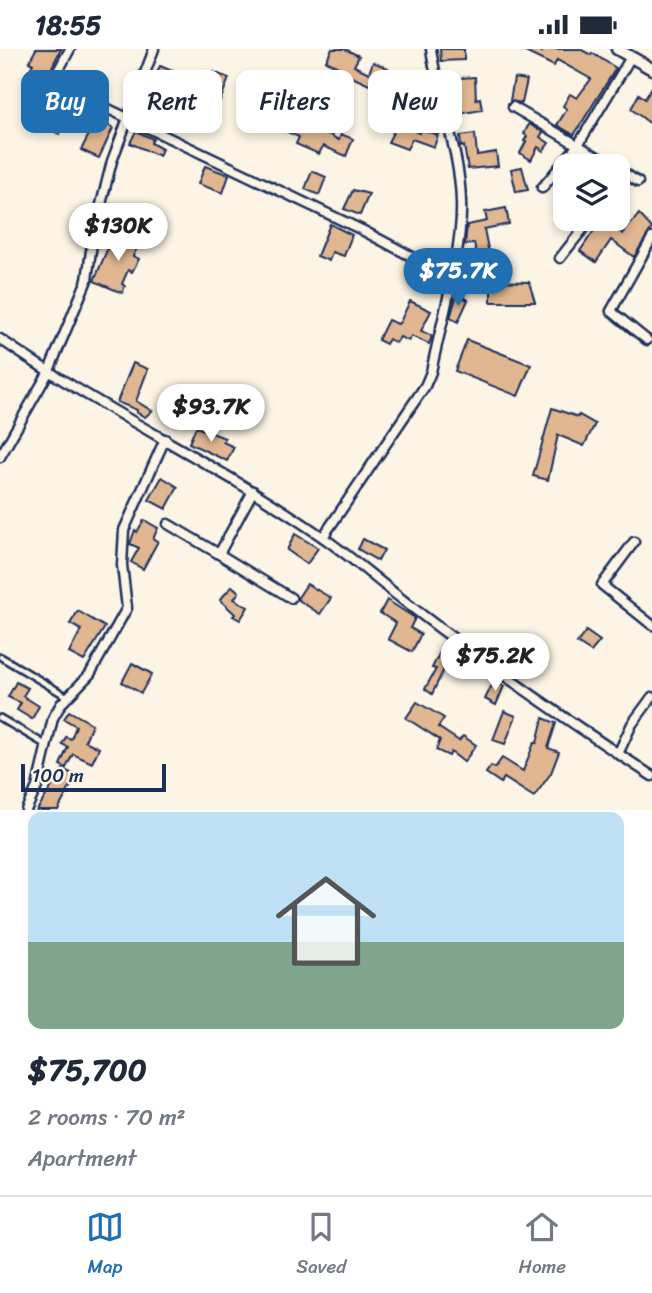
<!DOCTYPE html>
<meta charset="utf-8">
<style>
body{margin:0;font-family:Sriracha,sans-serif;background:#f6f6f7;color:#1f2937;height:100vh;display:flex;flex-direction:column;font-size:26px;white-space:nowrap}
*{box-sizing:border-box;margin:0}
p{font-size:23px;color:#747a83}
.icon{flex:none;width:38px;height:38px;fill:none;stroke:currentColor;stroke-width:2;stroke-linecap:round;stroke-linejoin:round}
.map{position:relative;height:761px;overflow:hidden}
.side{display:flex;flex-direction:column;background:#fff;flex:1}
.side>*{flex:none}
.banner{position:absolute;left:21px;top:21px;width:611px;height:63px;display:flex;gap:14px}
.fabs{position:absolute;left:553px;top:105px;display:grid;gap:14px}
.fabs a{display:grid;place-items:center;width:77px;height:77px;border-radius:14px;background:#fff;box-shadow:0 4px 10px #0003;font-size:35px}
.scale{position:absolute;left:21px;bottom:18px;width:145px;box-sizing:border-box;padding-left:7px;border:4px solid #1b2f5e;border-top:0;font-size:19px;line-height:24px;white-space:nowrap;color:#1b2f5e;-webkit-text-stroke:5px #fcf5e5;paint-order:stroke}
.price{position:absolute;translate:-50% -60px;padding:0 16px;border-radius:24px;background:#fff;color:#222;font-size:23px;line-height:46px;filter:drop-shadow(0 2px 4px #0008)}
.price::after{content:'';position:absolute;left:50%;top:42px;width:21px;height:16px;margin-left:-10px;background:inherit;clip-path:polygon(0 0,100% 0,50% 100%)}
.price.active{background:#1f6fb2;color:#fff}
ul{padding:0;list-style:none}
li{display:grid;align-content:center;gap:14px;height:371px;padding:0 28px}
li span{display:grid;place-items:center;height:217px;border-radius:14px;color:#555}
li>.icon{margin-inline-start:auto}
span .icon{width:126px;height:126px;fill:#fffc;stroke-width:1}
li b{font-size:30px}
.chip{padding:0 24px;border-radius:14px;background:#fff;box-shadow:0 4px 10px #0003;font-size:24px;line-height:63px}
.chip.active{background:#1f6fb2;color:#fff}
.status{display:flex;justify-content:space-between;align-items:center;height:49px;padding:0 35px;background:#fff;direction:ltr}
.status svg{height:19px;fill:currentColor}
.menu{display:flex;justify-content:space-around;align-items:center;height:98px;border-top:2px solid #e0e1e3;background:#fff;font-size:19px;color:#747a83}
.menu a{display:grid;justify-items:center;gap:4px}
.menu .active{color:#1f6fb2}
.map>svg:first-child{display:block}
.building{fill:#e1b791;stroke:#1b2f5e;stroke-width:2}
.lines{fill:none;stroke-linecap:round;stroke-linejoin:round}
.service-casing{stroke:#1b2f5e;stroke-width:10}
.minor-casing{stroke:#1b2f5e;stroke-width:13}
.tertiary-casing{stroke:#1b2f5e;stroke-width:15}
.service{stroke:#fcf5e5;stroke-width:4.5}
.minor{stroke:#fcf5e5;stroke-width:8}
.tertiary{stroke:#fcf5e5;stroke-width:10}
</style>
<div class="status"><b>18:55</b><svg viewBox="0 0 49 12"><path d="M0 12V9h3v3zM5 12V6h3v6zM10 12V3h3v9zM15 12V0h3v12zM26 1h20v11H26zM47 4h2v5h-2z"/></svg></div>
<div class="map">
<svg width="652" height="761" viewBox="0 0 652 761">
<rect width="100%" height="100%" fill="#fcf5e5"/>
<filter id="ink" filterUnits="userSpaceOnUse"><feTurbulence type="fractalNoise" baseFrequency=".0143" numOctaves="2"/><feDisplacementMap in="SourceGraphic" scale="14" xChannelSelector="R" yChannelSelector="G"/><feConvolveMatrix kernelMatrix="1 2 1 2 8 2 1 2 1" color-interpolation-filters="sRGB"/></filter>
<g filter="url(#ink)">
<g class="building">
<path d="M36 0H61L48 26 30 20 33 15 29 13Z"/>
<path d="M332 0H345L359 7 354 17 369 24 373 13 388 19 378 40 352 28 350 31 337 25 340 19 326 12Z"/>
<path d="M440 0H464V11L441 12Z"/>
<path d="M519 0H540L542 3 544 0H580L591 6 592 4 616 19 574 86 557 76 567 60 563 57 570 45 577 49 591 30 557 11 554 17Z"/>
<path d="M160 17 175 23 158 66 140 57Z"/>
<path d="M213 23 229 29 220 52 204 46Z"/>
<path d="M313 26 327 33 324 39 344 47 336 66 303 49Z"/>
<path d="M475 28 476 50 480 49 482 61 452 66 445 30Z"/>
<path d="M514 29 527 31 522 54 510 52Z"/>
<path d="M652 38V76L631 60 639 45 645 50Z"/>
<path d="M59 44 62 46 50 70 63 77 59 85 38 74 42 66 50 63Z"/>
<path d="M285 61 339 91 341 85 353 90 346 107 323 97 319 105 296 95 299 88 278 79Z"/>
<path d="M97 70 113 79 99 109 81 101Z"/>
<path d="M398 74 419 84 420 80 438 86 434 98 412 90 407 100 388 93Z"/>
<path d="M529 75 543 83 540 88 549 94 543 102 538 98 531 111 520 104 526 93 524 92 527 87 524 85Z"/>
<path d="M136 82 153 90 151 94 162 100 159 107 130 94Z"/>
<path d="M475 85 477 106 496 103 498 117 468 120 464 97 461 98 460 87Z"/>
<path d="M205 117 229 126 223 144 198 135Z"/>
<path d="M522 118 528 141 516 143 511 120Z"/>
<path d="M312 122 326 128 319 146 305 140Z"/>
<path d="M353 141 369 145 360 166 344 160Z"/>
<path d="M506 159 509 175 484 180 489 205 477 207 474 194 465 196 467 176 487 172 485 163Z"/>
<path d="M639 165 652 179 634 208 611 191 596 213 580 202 602 170 623 185Z"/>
<path d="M330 175 352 186 344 207 332 203 329 212 317 207Z"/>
<path d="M124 183 141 192 133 207 139 210 132 223 128 221 122 235 125 237 122 244 94 232 109 196 116 199Z"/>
<path d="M491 232 529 233 535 253H491Z"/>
<path d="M457 245 468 251 458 273 450 269Z"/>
<path d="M410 252 431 262 421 282 432 287 429 295 411 287 409 292 400 288 396 294 389 290 386 295 378 291 388 271 398 275 400 273Z"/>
<path d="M467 291 531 316 518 347 455 322Z"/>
<path d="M133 314 148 320 136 352 152 362 145 368 136 363 137 361 117 353Z"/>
<path d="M552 359 578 368 579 366 595 375 584 397 558 386 548 431 533 427Z"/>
<path d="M196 378 225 389 223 393 234 398 227 412 189 394Z"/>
<path d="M162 428 178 438 166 460 149 451Z"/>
<path d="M144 471 158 479 153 490 158 492 143 520 131 513 139 499 130 495 135 481 137 483Z"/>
<path d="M295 485 318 499 307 515 287 501Z"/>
<path d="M363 490 384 501 378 512 358 500Z"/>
<path d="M307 535 331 549 320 565 297 550Z"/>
<path d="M232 537 239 543 234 550 248 558 240 571 233 567 235 565 220 551Z"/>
<path d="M387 551 415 569 410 579 421 585 412 603 388 590 396 574 380 564Z"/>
<path d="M78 562 105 578 84 612 69 604 81 581 70 575Z"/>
<path d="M586 582 600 592 591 603 577 594Z"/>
<path d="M441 601 451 606 432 645 425 640 436 620 432 619Z"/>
<path d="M132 614 152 625 141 644 122 633Z"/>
<path d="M494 632 504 637 496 656 485 650Z"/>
<path d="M16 633 28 639 23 647 39 657 32 670 17 661 21 654 8 648Z"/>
<path d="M417 653 444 669 438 678 459 692 463 687 476 696 464 713 451 703 449 707 436 701 440 691 406 669Z"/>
<path d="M69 662 92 675 85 692 99 699 92 714 73 705 66 719 60 716 68 698 62 695 66 688 71 690 76 677 64 670Z"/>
<path d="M504 662 516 667 505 695 493 691Z"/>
<path d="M543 669 556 674 548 699 559 703 551 724 534 748 504 729 501 734 486 724 491 717 495 719 502 709 523 722 534 694H537Z"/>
<path d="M63 720 76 727 58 761H37Z"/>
</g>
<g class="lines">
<g class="service-casing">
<g id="service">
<path d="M1 608 68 648"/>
<path d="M0 669 46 696"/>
</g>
</g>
<g class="minor-casing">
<g id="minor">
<path d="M56 35V26L70 0"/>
<path d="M513 58 613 117"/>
<path d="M44 60 56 35 362 181 450 228"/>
<path d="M618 120 638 133"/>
<path d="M618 136 626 126"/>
<path d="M542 139 578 96 631 8"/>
<path d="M560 209 591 170"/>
<path d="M0 290C103 362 218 415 321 487 353 509 382 535 413 559 490 618 571 674 652 727"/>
<path d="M647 291 611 262 652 189"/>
<path d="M0 408 48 324 87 231 93 187 112 112 154 0"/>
<path d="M253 442 219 505 291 549"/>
<path d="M168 475 219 505"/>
<path d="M323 488 425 337 431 323C441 273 463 202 461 153 460 101 438 51 431 0"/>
<path d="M634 493 602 536 652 576"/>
<path d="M618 705 632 675 652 648"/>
<path d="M26 761 37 738 53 669 61 655 90 625 127 559 122 516 124 481 165 390"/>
</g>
</g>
<g class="tertiary-casing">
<path id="tertiary" d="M617 0 652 20"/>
</g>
<use href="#service" class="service"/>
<use href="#minor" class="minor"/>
<use href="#tertiary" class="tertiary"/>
</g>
</g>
</svg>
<div class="fabs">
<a><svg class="icon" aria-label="layers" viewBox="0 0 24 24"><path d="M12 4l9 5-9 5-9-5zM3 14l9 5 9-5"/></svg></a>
</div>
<div class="scale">100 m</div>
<b class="price" style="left:118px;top:214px">$130K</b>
<b class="price active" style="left:458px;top:259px">$75.7K</b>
<b class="price" style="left:211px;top:395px">$93.7K</b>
<b class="price" style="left:495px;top:644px">$75.2K</b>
<div class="banner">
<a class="chip active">Buy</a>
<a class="chip">Rent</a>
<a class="chip">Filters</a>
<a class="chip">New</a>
</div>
</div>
<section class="side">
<ul>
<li><span style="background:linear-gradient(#bfe0f5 60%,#7fa58c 0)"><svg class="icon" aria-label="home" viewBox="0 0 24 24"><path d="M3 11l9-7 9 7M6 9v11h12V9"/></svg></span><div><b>$75,700</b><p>2 rooms · 70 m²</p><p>Apartment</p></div></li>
</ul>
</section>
<nav class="menu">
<a class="active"><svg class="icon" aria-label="map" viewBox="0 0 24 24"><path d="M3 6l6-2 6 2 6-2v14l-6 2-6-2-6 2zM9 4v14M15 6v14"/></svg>Map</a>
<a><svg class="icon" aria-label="saved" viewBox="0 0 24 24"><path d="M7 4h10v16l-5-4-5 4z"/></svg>Saved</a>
<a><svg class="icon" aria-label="home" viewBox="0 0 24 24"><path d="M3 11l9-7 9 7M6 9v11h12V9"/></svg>Home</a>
</nav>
